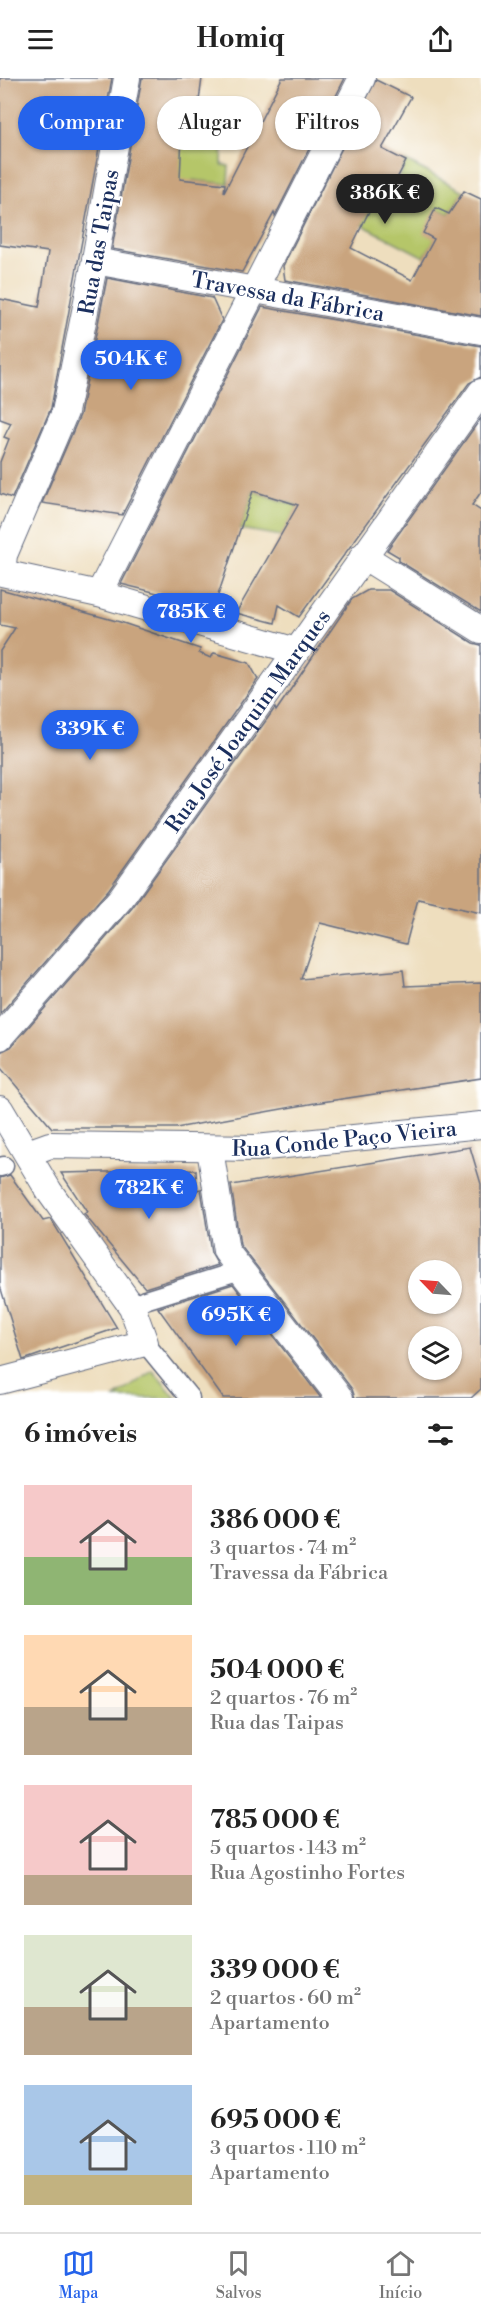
<!DOCTYPE html>
<html lang="pt">
<meta charset="utf-8">
<style>
body{margin:0;font-family:"Libre Bodoni",serif;background:#f2f2f2;color:#222;height:100vh;display:flex;flex-direction:column;font-size:22px;white-space:nowrap}
*{box-sizing:border-box;margin:0}
p{font-size:20px;color:#767676}
.icon{flex:none;width:33px;height:33px;fill:none;stroke:currentColor;stroke-width:2;stroke-linecap:round;stroke-linejoin:round}
.map{position:relative;height:1320px;overflow:hidden}
.details{display:flex;flex-direction:column;background:#fff;flex:1}
.details>*{flex:none}
.guide{position:absolute;left:18px;top:18px;width:446px;height:54px;display:flex;gap:12px}
.needle{width:39px;rotate:295deg}
.tools{position:absolute;left:408px;top:1182px;display:grid;gap:12px}
.tools a{display:grid;place-items:center;width:54px;height:54px;border-radius:50%;background:#fff;box-shadow:0 2px 4px #0004;font-size:30px}
.price{position:absolute;translate:-50% -51px;padding:0 14px;border-radius:21px;background:#2563eb;color:#fff;font-size:20px;line-height:39px;filter:drop-shadow(0 2px 3px #0008)}
.price::after{content:'';position:absolute;left:50%;top:36px;width:18px;height:14px;margin-left:-9px;background:inherit;clip-path:polygon(0 0,100% 0,50% 100%)}
.price.on{background:#222;color:#fff}
ul{padding:0;list-style:none}
li{display:flex;align-items:center;gap:18px;height:150px;padding:0 24px}
li span{display:grid;place-items:center;flex:none;width:168px;height:120px;border-radius:0px;color:#555}
li>.icon{margin-inline-start:auto}
span .icon{width:72px;height:72px;fill:#fffc;stroke-width:1}
li b{font-size:26px}
h2{display:flex;justify-content:space-between;align-items:center;height:72px;padding:0 24px;font-size:26px}
.chip{padding:0 21px;border-radius:27px;background:#fff;box-shadow:0 2px 4px #0004;font-size:21px;line-height:54px}
.chip.on{background:#2563eb;color:#fff}
header{display:flex;justify-content:space-between;align-items:center;height:78px;padding:0 24px;background:#fff;font-size:27px;font-weight:800}
.tab-bar{display:flex;justify-content:space-around;align-items:center;height:84px;border-top:2px solid #e0e0e0;background:#fff;font-size:16px;color:#767676}
.tab-bar a{display:grid;justify-items:center;gap:3px}
.tab-bar .on{color:#2563eb}
.map>svg:first-child{display:block}
.green{fill:#b5c669;stroke:#687a64;stroke-width:1.5}
.building{fill:#c9a47e;fill-rule:evenodd}
.lines{fill:none;stroke-linecap:round;stroke-linejoin:round}
.pedestrian-casing{stroke:#656c80;stroke-width:21}
.minor-casing{stroke:#656c80;stroke-width:28}
.pedestrian{stroke:#fff;stroke-width:18}
.minor{stroke:#fff;stroke-width:26}
.labels{text-anchor:middle;stroke-width:4.5;stroke-linejoin:round;paint-order:stroke}
.street-label{font-size:22px;fill:#1b2f5e;stroke:#fff}
</style>
<header><svg class="icon" aria-label="menu" viewBox="0 0 24 24"><path d="M4 6h16M4 12h16M4 18h16"/></svg>Homiq<svg class="icon" aria-label="share" viewBox="0 0 24 24"><path d="M12 15V3M7 8l5-5 5 5M5 13v7h14v-7"/></svg></header>
<div class="map">
<svg width="481" height="1320" viewBox="0 0 481 1320">
<rect width="100%" height="100%" fill="#fff"/>
<filter id="ink" filterUnits="userSpaceOnUse"><feTurbulence type="fractalNoise" baseFrequency=".0167" numOctaves="2"/><feDisplacementMap in="SourceGraphic" scale="12" xChannelSelector="R" yChannelSelector="G"/><feConvolveMatrix kernelMatrix="1 2 1 2 8 2 1 2 1" color-interpolation-filters="sRGB"/></filter>
<filter id="wash" filterUnits="userSpaceOnUse"><feTurbulence type="fractalNoise" baseFrequency=".008" numOctaves="4" result="noise"/><feDisplacementMap in="SourceGraphic" scale="24" xChannelSelector="R" yChannelSelector="G"/><feGaussianBlur stdDeviation="1.35" result="paint"/><feColorMatrix in="noise" values="0 0 0 0 0 0 0 0 0 0 0 0 0 0 0 0 0 1.4 0 .05"/><feComposite in="paint" operator="in"/></filter>
<g filter="url(#wash)">
<rect width="100%" height="100%" fill="#eedebe"/>
<g class="green">
<path d="M179 58 223 61 222 87 229 88 228 106 193 102 192 115 177 144Z"/>
<path d="M406 83 464 113 449 136 436 130 435 161 424 179 362 147 382 102 396 109Z"/>
<path d="M253 413 298 428 281 458 240 451Z"/>
<path d="M153 1293 176 1320H115L151 1294Z"/>
</g>
<g id="blocks">
<g class="building">
<path d="M0 0H112L51 330 12 420 0 416V384L9 361 4 359 11 345 0 341V221L39 229 48 174 0 167Z"/>
<path d="M142 0H202L199 23 231 25 228 61 182 58 180 101 225 106 224 114 282 0H345L275 138 274 135 242 194 112 171Z"/>
<path d="M376 2 411 19 382 71 406 83 393 108 384 103 351 170 412 202 434 161 423 155 436 130 449 136 464 113 481 121V238L285 202 283 188Z"/>
<path d="M107 200 212 220 222 242 122 437 42 425 80 337Z"/>
<path d="M262 229 481 268V299L469 305 299 539 279 527 275 545 236 535 298 427 253 413 214 529 121 506Z"/>
<path d="M481 340V414L472 427 481 433V534L399 483V479L387 472Z"/>
<path d="M0 511 120 544 200 571 199 575 211 580 214 575 249 585 258 601 109 811 0 936V573L15 550 0 547Z"/>
<path d="M368 512H389L473 565 481 567V835L418 821 406 866 320 845 301 901 403 892 405 908 481 905V1000L315 1025 176 1050H52L0 989V974L11 969 132 830 275 630 276 633 352 521Z"/>
<path d="M470 1069 481 1106V1311L471 1320H355L352 1311 240 1167 231 1107ZM418 1192H452V1226H418ZM418 1258H452V1292H418Z"/>
<path d="M196 1092 197 1112 201 1111 211 1175 218 1187 145 1210 84 1136 87 1134 61 1095Z"/>
<path d="M10 1097 43 1143 51 1141 117 1250 23 1282 0 1208V1100Z"/>
<path d="M233 1206 321 1320H223L158 1230Z"/>
</g>
</g>
</g>
<g filter="url(#ink)">
<use href="#blocks" fill-opacity="0" stroke="#656c80" stroke-width="1.5"/>
<g class="lines">
<g class="pedestrian-casing">
<g id="pedestrian">
<path d="M0 1089 4 1088"/>
<path d="M132 1229 145 1222 241 1192"/>
<path d="M145 1265 190 1320"/>
</g>
</g>
<g class="minor-casing">
<g id="minor">
<path d="M127 0 93 193 65 334 4 477 2 495 99 516 296 573"/>
<path id="s1" d="M95 183 481 253"/>
<path d="M363 478 481 552"/>
<path d="M99 516 362 0"/>
<path id="s2" d="M0 959 121 820 481 314"/>
<path d="M0 1031 49 1113 132 1229 145 1265 0 1303"/>
<path d="M210 1071 226 1173 340 1320"/>
<path id="s3" d="M28 1075 50 1067 256 1070 481 1047"/>
</g>
</g>
<use href="#pedestrian" class="pedestrian"/>
<use href="#minor" class="minor"/>
</g>
</g>
<g class="labels">
<g class="street-label">
<text transform="translate(98 164) rotate(-80)" y="8">Rua das Taipas</text>
<text dy="8" stroke="none"><textPath href="#s1" startOffset="196">Travessa da Fábrica</textPath></text>
<text dy="8" stroke="none"><textPath href="#s2" startOffset="402">Rua José Joaquim Marques</textPath></text>
<text dy="8" stroke="none"><textPath href="#s3" startOffset="318">Rua Conde Paço Vieira</textPath></text>
</g>
</g>
</svg>
<div class="tools">
<a><svg class="needle" viewBox="-14 -14 28 28"><path d="M0-13l5 13h-10z" fill="#e53935"/><path d="M0 13l5-13h-10z" fill="#767676"/></svg></a>
<a><svg class="icon" aria-label="layers" viewBox="0 0 24 24"><path d="M12 4l9 5-9 5-9-5zM3 14l9 5 9-5"/></svg></a>
</div>
<b class="price on" style="left:385px;top:147px">386K €</b>
<b class="price" style="left:131px;top:313px">504K €</b>
<b class="price" style="left:191px;top:566px">785K €</b>
<b class="price" style="left:90px;top:683px">339K €</b>
<b class="price" style="left:149px;top:1142px">782K €</b>
<b class="price" style="left:236px;top:1269px">695K €</b>
<div class="guide">
<a class="chip on">Comprar</a>
<a class="chip">Alugar</a>
<a class="chip">Filtros</a>
</div>
</div>
<section class="details">
<h2>6 imóveis<svg class="icon" aria-label="filters" viewBox="0 0 24 24"><path d="M4 7h16M4 17h16"/><circle cx="9" cy="7" r="2"/><circle cx="15" cy="17" r="2"/></svg></h2>
<ul>
<li><span style="background:linear-gradient(#f6c9c9 60%,#8fb573 0)"><svg class="icon" aria-label="home" viewBox="0 0 24 24"><path d="M3 11l9-7 9 7M6 9v11h12V9"/></svg></span><div><b>386 000 €</b><p>3 quartos · 74 m²</p><p>Travessa da Fábrica</p></div></li>
<li><span style="background:linear-gradient(#ffd9b3 60%,#b9a48a 0)"><svg class="icon" aria-label="home" viewBox="0 0 24 24"><path d="M3 11l9-7 9 7M6 9v11h12V9"/></svg></span><div><b>504 000 €</b><p>2 quartos · 76 m²</p><p>Rua das Taipas</p></div></li>
<li><span style="background:linear-gradient(#f6c9c9 75%,#b9a48a 0)"><svg class="icon" aria-label="home" viewBox="0 0 24 24"><path d="M3 11l9-7 9 7M6 9v11h12V9"/></svg></span><div><b>785 000 €</b><p>5 quartos · 143 m²</p><p>Rua Agostinho Fortes</p></div></li>
<li><span style="background:linear-gradient(#dfe7d0 60%,#b9a48a 0)"><svg class="icon" aria-label="home" viewBox="0 0 24 24"><path d="M3 11l9-7 9 7M6 9v11h12V9"/></svg></span><div><b>339 000 €</b><p>2 quartos · 60 m²</p><p>Apartamento</p></div></li>
<li><span style="background:linear-gradient(#a9c7e8 75%,#c2b280 0)"><svg class="icon" aria-label="home" viewBox="0 0 24 24"><path d="M3 11l9-7 9 7M6 9v11h12V9"/></svg></span><div><b>695 000 €</b><p>3 quartos · 110 m²</p><p>Apartamento</p></div></li>
</ul>
</section>
<nav class="tab-bar">
<a class="on"><svg class="icon" aria-label="map" viewBox="0 0 24 24"><path d="M3 6l6-2 6 2 6-2v14l-6 2-6-2-6 2zM9 4v14M15 6v14"/></svg>Mapa</a>
<a><svg class="icon" aria-label="saved" viewBox="0 0 24 24"><path d="M7 4h10v16l-5-4-5 4z"/></svg>Salvos</a>
<a><svg class="icon" aria-label="home" viewBox="0 0 24 24"><path d="M3 11l9-7 9 7M6 9v11h12V9"/></svg>Início</a>
</nav>
